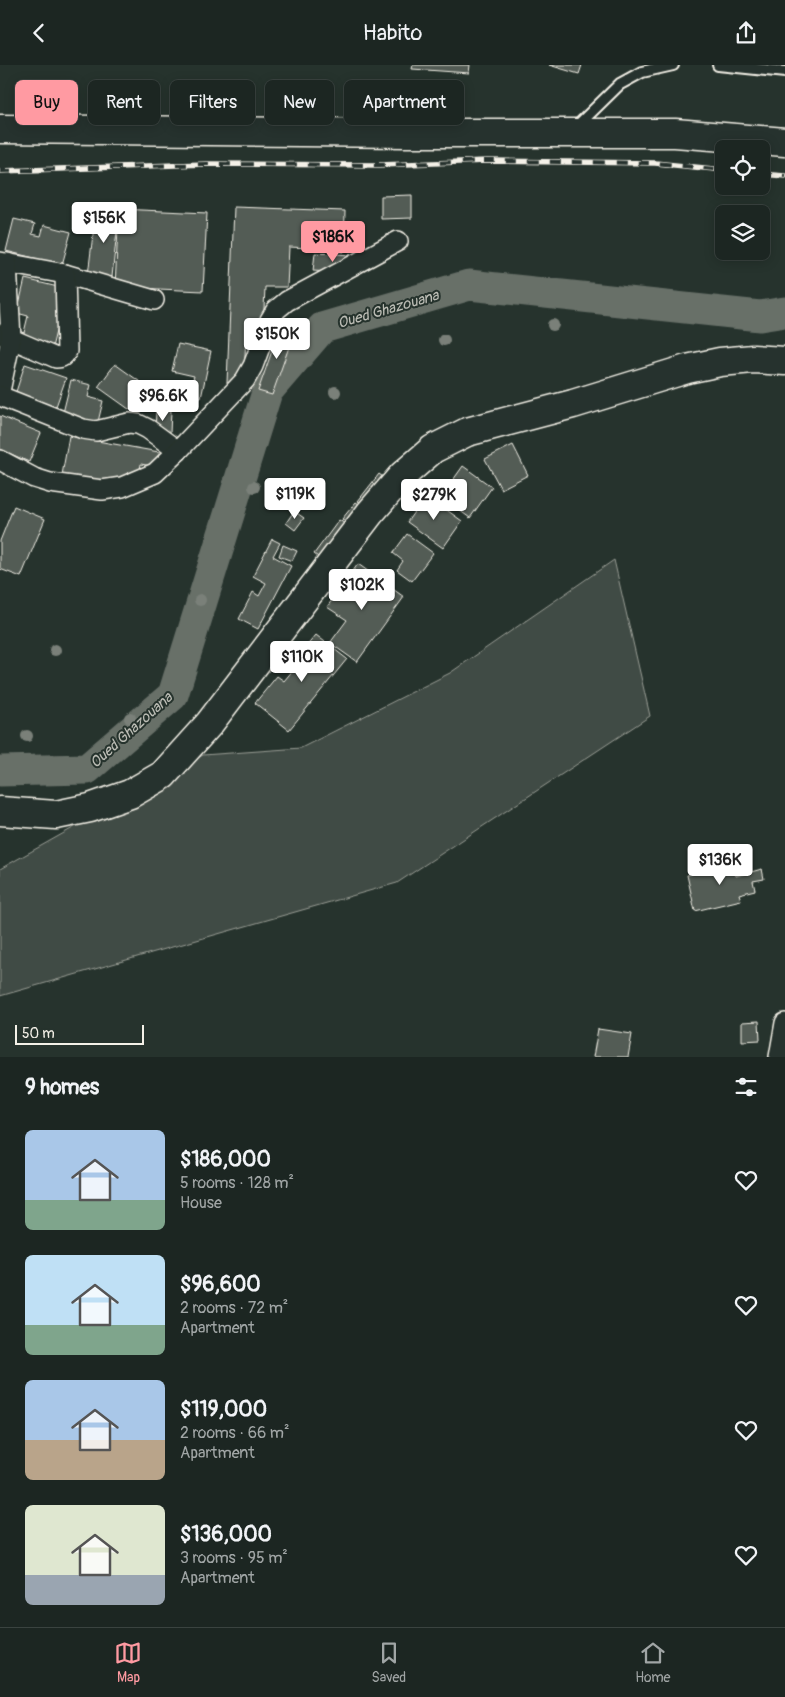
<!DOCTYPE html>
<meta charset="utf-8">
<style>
body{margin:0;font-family:Pangolin,sans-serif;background:#252e2a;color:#f1f3f6;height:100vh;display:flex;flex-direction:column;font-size:19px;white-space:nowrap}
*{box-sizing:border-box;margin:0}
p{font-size:16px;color:#a0a5a5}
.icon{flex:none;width:28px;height:28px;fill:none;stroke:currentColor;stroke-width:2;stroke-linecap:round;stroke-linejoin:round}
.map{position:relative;height:992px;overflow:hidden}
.sheet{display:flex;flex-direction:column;background:#1c2622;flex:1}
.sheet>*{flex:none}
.hud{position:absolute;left:15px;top:15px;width:500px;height:45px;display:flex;gap:10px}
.tools{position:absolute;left:715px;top:75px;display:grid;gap:10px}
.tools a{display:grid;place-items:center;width:55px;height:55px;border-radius:8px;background:#1c2622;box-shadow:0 2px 12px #0003,0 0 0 1px #3a4340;font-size:25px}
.scale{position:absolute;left:15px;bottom:12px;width:129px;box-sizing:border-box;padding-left:5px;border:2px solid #f4f1e8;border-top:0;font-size:14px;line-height:18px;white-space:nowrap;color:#f4f1e8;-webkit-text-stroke:4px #26332d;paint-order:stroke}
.price{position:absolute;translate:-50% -42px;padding:0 11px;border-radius:5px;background:#fff;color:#222;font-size:16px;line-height:32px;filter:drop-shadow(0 1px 2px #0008)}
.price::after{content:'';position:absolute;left:50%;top:30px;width:15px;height:11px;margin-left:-8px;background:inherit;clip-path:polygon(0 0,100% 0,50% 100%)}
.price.active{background:#ff9aa2;color:#111}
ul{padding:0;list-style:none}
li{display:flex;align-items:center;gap:15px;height:125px;padding:0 25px}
li span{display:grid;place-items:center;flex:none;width:140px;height:100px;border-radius:8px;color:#555}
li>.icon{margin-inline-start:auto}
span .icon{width:60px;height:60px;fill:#fffc;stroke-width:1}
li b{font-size:21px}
h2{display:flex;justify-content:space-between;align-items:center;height:60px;padding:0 25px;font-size:21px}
.pill{padding:0 18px;border-radius:8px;background:#1c2622;box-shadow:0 2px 12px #0003,0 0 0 1px #3a4340;font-size:18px;line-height:45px}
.pill.active{background:#ff9aa2;color:#111}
header{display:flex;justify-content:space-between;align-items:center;height:65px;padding:0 25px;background:#1c2622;font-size:22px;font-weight:600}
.menu{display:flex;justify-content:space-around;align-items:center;height:70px;border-top:1px solid #3a4340;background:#1c2622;font-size:14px;color:#a0a5a5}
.menu a{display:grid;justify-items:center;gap:2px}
.menu .active{color:#ff9aa2}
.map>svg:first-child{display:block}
.green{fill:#414b45;stroke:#9a9e96}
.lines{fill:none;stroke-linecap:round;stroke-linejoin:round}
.river{stroke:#676f68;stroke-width:31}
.building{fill:#525c55;stroke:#f4f1e8}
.lane-casing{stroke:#f4f1e8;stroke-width:14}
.street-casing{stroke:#f4f1e8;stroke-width:22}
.secondary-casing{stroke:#f4f1e8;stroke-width:31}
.primary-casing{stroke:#f4f1e8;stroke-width:31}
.lane{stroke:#26332d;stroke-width:10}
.street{stroke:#26332d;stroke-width:19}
.secondary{stroke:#26332d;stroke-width:28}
.primary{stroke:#26332d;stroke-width:28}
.rail-casing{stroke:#f4f1e8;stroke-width:5.5}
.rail{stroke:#26332d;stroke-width:4;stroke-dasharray:11;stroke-linecap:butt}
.tree{fill:#7a8079}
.labels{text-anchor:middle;stroke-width:4;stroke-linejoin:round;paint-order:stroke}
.water-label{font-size:15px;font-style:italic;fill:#bcbdb5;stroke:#26332d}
</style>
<header><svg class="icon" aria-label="back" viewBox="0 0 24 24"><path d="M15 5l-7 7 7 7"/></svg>Habito<svg class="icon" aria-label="share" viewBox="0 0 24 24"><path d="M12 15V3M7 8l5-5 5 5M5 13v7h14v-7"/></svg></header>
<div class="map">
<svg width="785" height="992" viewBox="0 0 785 992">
<rect width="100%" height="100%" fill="#26332d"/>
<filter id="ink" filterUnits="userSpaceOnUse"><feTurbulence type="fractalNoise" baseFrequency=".02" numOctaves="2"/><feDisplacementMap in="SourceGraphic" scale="10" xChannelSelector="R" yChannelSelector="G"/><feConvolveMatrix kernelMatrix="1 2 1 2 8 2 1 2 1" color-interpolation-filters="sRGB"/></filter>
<g filter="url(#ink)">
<path class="green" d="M614 495 650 651 397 818 0 931V804L203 690 301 683 450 608Z"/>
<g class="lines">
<path class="river" d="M0 706 87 704 173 630 267 327 322 263 469 220 760 251 785 247"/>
</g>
<g class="building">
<path d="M413 0H470L469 8 412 4Z"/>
<path d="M549 0H582L579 9Z"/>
<path d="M412 130V153L381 154V131Z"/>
<path d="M234 142 345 146 344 187 334 186V184L289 182 287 222H265L263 266 246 265 244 319 227 318Z"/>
<path d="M119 144 207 148 203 226 115 222Z"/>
<path d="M96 145 119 147 112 212 88 210Z"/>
<path d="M14 154 35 159 32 169 41 171 44 160 71 167 62 200 6 186Z"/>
<path d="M315 188 352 190 351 208 313 206Z"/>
<path d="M25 214 66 224 51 287 21 280 28 251 17 248Z"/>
<path d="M281 260 295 265 272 330 258 326Z"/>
<path d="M178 279 211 286 201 333 189 330 194 311 172 306Z"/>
<path d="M25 299 66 313 53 350 13 336Z"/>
<path d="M115 299 150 324 133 347 98 322Z"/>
<path d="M71 315 91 320 88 332 103 336 97 361 62 352Z"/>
<path d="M156 346H171L170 368H155Z"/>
<path d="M0 351 41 368 29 397 0 384Z"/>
<path d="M69 371 159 387 156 402 141 399 136 424 62 410Z"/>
<path d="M513 380 528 410 501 424 485 394Z"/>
<path d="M463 401 492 422 470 453 441 432Z"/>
<path d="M379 409 387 415 366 442 358 436Z"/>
<path d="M426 430 462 456 443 483 407 457Z"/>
<path d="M356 437 366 444 352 462 342 454Z"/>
<path d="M14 441 45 454 21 512 0 504V476Z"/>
<path d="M294 446 304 453 295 465 286 458Z"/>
<path d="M339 455 350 462 325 497 314 489Z"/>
<path d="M407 469 433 488 412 516 397 505 403 496 393 488Z"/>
<path d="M272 474 280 478 273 491 291 501 258 564 239 554 253 527 259 531 266 518 253 511Z"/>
<path d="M283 480 297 486 292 496 279 491Z"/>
<path d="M358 499 404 532 357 597 330 578 347 555 327 542Z"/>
<path d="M316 570 347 594 289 665 255 638 277 611 284 616 303 593 299 590Z"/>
<path d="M733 799 736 811 762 804 764 814 753 816 755 825 739 829 741 835 695 846 687 810Z"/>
<path d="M759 956 760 975 742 976V957Z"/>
<path d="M598 964 632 969 628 992H593Z"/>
</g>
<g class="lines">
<g class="lane-casing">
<g id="lane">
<path d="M718 0 785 7"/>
<path d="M574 64 620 19 642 7 673 0"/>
</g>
</g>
<g class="street-casing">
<g id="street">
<path d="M0 197 65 209 154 235"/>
<path d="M0 269 56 293C62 293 64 291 67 286L65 209"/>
<path d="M0 326 11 274 7 198"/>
<path d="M0 331 83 364 96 366 129 358 138 359 148 364 178 386"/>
<path d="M0 395 34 413 50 418 102 425 122 422 155 408 178 386 245 315 253 301 270 255 276 245 287 236 398 176"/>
<path d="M779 992 785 958"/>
</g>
</g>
<g class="secondary-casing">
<path id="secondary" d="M0 746 56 750 90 743 130 729 163 710 209 659 370 448 403 410 433 384 467 367 573 339 687 304 720 297 753 294 785 296"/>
</g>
<g class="primary-casing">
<path id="primary" d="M0 64 407 68H675L785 77"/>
</g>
<use href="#lane" class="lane"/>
<use href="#street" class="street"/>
<use href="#secondary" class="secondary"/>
<use href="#primary" class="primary"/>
<g class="rail-casing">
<g id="rail">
<path d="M0 106 206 99 380 100 487 96 655 98 724 105"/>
<path d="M761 109 785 111"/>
</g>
</g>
<use href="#rail" class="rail"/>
</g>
<g class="tree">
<circle cx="553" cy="260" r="6"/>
<circle cx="444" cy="275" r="6"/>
<circle cx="335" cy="327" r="6"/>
<circle cx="254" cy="422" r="6"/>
<circle cx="200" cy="535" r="6"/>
<circle cx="55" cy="585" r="6"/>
<circle cx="130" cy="653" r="6"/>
<circle cx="27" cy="671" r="6"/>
</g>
</g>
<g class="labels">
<g class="water-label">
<text transform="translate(388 244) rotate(-16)" y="5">Oued Ghazouana</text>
<text transform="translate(131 665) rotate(-42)" y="5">Oued Ghazouana</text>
</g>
</g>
</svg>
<div class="tools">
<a><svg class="icon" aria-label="locate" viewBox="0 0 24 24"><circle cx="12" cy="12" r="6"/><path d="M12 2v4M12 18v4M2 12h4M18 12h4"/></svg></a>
<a><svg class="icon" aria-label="layers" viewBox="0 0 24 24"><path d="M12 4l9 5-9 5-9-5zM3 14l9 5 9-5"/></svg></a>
</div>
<div class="scale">50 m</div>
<b class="price" style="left:104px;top:179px">$156K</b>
<b class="price active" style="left:333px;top:198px">$186K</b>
<b class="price" style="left:277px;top:295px">$150K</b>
<b class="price" style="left:163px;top:357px">$96.6K</b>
<b class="price" style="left:295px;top:455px">$119K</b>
<b class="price" style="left:434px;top:456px">$279K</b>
<b class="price" style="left:362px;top:546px">$102K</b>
<b class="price" style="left:302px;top:618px">$110K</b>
<b class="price" style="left:720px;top:821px">$136K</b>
<div class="hud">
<a class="pill active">Buy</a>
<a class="pill">Rent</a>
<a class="pill">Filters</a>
<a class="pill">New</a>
<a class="pill">Apartment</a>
</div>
</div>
<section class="sheet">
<h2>9 homes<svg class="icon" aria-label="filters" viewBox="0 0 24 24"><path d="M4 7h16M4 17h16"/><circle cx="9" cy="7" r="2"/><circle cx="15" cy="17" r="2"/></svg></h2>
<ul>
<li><span style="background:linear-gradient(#a9c7e8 70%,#7fa58c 0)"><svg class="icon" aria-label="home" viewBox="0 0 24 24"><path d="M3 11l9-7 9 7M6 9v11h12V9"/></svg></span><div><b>$186,000</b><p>5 rooms · 128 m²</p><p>House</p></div><svg class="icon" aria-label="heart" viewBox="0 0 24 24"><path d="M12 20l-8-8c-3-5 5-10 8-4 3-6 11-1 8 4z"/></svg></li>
<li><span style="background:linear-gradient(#bfe0f5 70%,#7fa58c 0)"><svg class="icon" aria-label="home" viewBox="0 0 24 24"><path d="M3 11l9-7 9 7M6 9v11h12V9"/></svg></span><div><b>$96,600</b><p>2 rooms · 72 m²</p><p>Apartment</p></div><svg class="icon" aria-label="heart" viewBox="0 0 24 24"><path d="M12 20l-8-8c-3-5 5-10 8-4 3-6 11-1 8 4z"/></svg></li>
<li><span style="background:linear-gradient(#a9c7e8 60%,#b9a48a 0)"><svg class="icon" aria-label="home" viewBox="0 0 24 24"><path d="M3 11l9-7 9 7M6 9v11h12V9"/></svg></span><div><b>$119,000</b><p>2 rooms · 66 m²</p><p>Apartment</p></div><svg class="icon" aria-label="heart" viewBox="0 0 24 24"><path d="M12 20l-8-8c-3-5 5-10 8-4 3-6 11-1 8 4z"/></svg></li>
<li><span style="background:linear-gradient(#dfe7d0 70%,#9aa5b1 0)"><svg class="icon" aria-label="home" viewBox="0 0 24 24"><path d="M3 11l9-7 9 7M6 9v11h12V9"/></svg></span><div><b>$136,000</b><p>3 rooms · 95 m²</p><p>Apartment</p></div><svg class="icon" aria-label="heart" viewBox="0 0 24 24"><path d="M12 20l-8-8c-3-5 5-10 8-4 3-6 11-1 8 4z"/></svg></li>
</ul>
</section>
<nav class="menu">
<a class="active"><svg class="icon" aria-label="map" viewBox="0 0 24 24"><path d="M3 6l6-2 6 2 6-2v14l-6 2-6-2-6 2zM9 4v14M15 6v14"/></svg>Map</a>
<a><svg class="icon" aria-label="saved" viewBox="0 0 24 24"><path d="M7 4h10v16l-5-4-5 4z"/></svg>Saved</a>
<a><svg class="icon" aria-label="home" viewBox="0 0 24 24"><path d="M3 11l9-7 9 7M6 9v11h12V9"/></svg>Home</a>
</nav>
